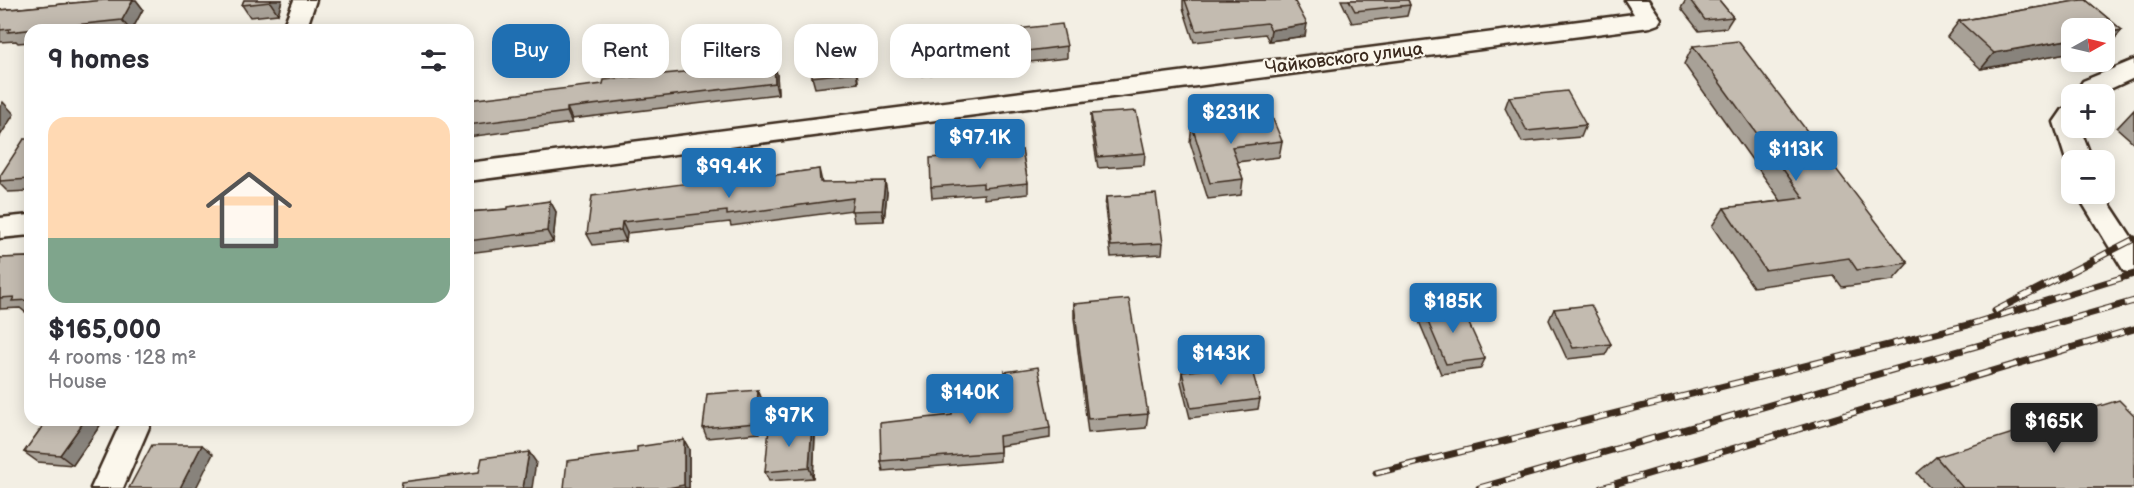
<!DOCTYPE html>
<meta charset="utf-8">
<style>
body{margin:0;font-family:"Balsamiq Sans",sans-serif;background:#f2f2f3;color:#2b2b33;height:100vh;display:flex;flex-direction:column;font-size:22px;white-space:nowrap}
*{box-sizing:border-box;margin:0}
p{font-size:20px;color:#7c7c81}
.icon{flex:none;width:33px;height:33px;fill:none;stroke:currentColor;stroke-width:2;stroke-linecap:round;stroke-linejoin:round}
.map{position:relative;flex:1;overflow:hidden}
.side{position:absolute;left:24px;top:24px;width:450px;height:402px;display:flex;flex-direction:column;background:#fff;border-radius:18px;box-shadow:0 3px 15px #0003}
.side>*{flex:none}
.banner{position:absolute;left:492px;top:24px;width:570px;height:54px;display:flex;gap:12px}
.needle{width:39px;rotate:82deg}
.fabs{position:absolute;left:2061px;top:18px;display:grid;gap:12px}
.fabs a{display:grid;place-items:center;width:54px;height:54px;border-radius:12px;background:#fff;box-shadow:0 3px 15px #0003;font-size:30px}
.price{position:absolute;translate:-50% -51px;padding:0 14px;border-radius:6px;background:#1f6fb2;color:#fff;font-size:20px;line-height:39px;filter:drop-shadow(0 2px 3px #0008)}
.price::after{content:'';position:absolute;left:50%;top:36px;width:18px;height:14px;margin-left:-9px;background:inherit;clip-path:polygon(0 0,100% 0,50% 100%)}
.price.active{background:#222;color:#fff}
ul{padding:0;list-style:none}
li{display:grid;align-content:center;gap:12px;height:318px;padding:0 24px}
li span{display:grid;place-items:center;height:186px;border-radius:18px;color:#555}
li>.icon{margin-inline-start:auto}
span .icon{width:108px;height:108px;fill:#fffc;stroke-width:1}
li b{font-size:26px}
h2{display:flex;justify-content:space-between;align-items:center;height:72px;padding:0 24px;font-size:26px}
.tag{padding:0 21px;border-radius:18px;background:#fff;box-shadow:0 3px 15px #0003;font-size:21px;line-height:54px}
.tag.active{background:#1f6fb2;color:#fff}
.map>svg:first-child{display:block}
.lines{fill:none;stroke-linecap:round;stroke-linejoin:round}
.minor-casing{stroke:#3b2a1e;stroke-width:5}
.minor{fill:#fbf7ec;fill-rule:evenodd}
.rail-casing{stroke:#3b2a1e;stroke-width:7}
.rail{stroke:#fbf7ec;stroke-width:4.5;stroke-dasharray:14;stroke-linecap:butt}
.wall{fill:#a8a197;stroke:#3b2a1e;stroke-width:1.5}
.shaded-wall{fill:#88837b;stroke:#3b2a1e;stroke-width:1.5}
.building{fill:#c3bbb0;stroke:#3b2a1e;stroke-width:1.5}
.labels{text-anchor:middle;stroke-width:4.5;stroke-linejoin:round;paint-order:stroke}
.street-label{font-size:18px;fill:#3b2a1e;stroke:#fbf7ec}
</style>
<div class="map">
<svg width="2134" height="488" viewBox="0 0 2134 488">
<rect width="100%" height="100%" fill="#f3efe4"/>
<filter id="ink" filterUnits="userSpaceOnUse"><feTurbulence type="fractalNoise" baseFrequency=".0167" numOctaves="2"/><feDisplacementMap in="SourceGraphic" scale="12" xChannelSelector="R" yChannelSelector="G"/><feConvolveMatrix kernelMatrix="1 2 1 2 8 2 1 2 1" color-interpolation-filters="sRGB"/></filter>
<g filter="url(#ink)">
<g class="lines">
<g class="minor-casing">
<g id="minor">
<path d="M294 0H316L306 30H282Z"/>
<path d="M1625 0H1648L1661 19 1658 24 1650 27 468 181V163L1634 14Z"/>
<path d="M2134 60V78L2099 94H2075L2083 81Z"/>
<path d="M2072 106V128H2080L2092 160H2072V167L2066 160 2054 122 2063 109Z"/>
<path d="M2077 194H2103L2134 241V274L2124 271Z"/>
<path d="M30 215V235L0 238V218Z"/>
<path d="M122 420H152L123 488H91Z"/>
</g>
</g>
<use href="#minor" class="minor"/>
<g class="rail-casing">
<g id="rail">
<path d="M1995 311 2134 239"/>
<path d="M1376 473 1968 325 2134 274"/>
<path d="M1479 488 2134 301"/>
<path d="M1601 488 2134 329"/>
</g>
</g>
<use href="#rail" class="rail"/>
</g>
<g class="wall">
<path d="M105 0H136L143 9 132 30H30V42L18 43 16 41 0 42V10Z"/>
<path d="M244 0H282L278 14 250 17 242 5Z"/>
<path d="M1183 0H1294L1305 36 1269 41 1265 34 1194 42 1183 8Z"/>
<path d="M1341 0H1408L1410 5 1407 16 1352 23Z"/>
<path d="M1686 0H1719L1733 17 1726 28 1699 31 1681 8Z"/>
<path d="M2081 0H2086L2122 30 2108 46H2104V28H2072V52L1981 69 1947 37 1959 21Z"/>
<path d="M1006 30 1067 46V58L1011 64 1007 41Z"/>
<path d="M915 43 949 61 950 72 920 76Z"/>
<path d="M1693 46 1908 263 1893 280 1842 287 1834 276 1753 287 1712 226 1724 208 1781 201 1684 64Z"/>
<path d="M854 50 856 61 858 83 815 88 812 77Z"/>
<path d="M777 74 778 94 572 119V123L468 137V100Z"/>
<path d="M1509 97 1586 125 1581 137 1522 142 1505 108Z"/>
<path d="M2134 110V143L2117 128Z"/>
<path d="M1091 114 1145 153 1144 165 1098 168 1091 125Z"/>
<path d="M1192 126 1282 141 1279 157 1237 162 1243 179 1241 195 1208 199 1190 142Z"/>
<path d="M30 139V191L8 192 0 184V176Z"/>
<path d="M1022 150 1028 183V194L984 199V194L932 198 931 187Z"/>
<path d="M819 169 822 182 887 192 884 221 854 222 852 210 731 226 730 222 627 233 626 241 593 245 587 234 699 186Z"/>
<path d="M1106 197 1163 243 1162 254 1111 257 1105 208Z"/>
<path d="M550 201 556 212 553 242 468 253V212L508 209Z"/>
<path d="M30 257V312H25L20 308 0 309V258Z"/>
<path d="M1074 304 1148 414 1146 428 1088 433 1074 318Z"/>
<path d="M1422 308 1485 359 1480 369 1441 374 1418 319Z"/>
<path d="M1554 309 1611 344 1605 355 1567 359 1549 320Z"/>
<path d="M1005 372 1050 428V438L1000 446V461L883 471 881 461 1010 405Z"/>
<path d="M1182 372 1260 399 1258 409 1190 418 1181 382Z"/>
<path d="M758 390 762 400 760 433 707 438 703 428Z"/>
<path d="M47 420H96L101 424 73 465 38 462 24 452Z"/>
<path d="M812 425 815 435 813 478 769 481 765 472Z"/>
<path d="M684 440 689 449V488H564L637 452Z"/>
<path d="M1936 457 2134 488H1930L1917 473Z"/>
</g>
<g class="shaded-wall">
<path d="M133 0H136L143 9 132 30H130L122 20Z"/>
<path d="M271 0H282L278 14 270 2Z"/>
<path d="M1307 24 1305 36 1269 41 1271 30Z"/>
<path d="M2122 30 2108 46H2104V33Z"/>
<path d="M2072 39V52L1981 69 1994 53Z"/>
<path d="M854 50 856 61 858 83 856 72Z"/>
<path d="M774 63 777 74 778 94 775 83Z"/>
<path d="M3 102 14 114 0 136V107Z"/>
<path d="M567 108 572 119V123L567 112Z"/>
<path d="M885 181 887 192 884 221 882 210Z"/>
<path d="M550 201 556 212 553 242 547 231Z"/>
<path d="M622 222 627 233 626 241 621 230Z"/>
<path d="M758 390 762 400 760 433 756 423Z"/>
<path d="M85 420H96L101 424 73 465 60 455Z"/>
<path d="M812 425 815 435 813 478 809 468Z"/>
<path d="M684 440 689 449V488H685L684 485Z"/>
<path d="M202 445 213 454 196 488H180Z"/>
<path d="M529 452 536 462 532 488H523Z"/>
</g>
<g class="building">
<path d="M105 0H133L122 20 8 32 10 29 0 30V10Z"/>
<path d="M244 0H271L270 2 242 5Z"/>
<path d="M1185 0H1294L1307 24 1271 30 1267 23 1196 31Z"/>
<path d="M1349 0H1408L1410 5 1355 11Z"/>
<path d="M1690 0H1719L1733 17 1705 20Z"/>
<path d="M2081 0H2086L2122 30 2104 33V28H2072V39L1994 53 1959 21Z"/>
<path d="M1062 24 1067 46 1011 53 1006 30Z"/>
<path d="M946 39 949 61 918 65 915 43Z"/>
<path d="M1738 41 1908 263 1857 270 1849 258 1765 270 1724 208 1804 198 1693 46Z"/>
<path d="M854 50 856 72 812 77 811 54Z"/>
<path d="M774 63 775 83 567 108V112L468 125V100L603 84 604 80Z"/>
<path d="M1567 91 1586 125 1527 131 1509 97Z"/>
<path d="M1136 111 1145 153 1098 157 1091 114Z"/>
<path d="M1272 117 1282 141 1232 147 1243 179 1210 183 1192 126Z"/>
<path d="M24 139H30V179L0 181V176Z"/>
<path d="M1022 150 1028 183 983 188V183L931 187 930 158Z"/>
<path d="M819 169 820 182 885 181 882 210 851 211 853 198 727 215V211L622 222 621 230 587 234 592 196 697 182V186Z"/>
<path d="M1156 194 1163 243 1111 246 1106 197Z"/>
<path d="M550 201 547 231 468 241V212L508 209V207Z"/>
<path d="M30 257V300L12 301 14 297 0 298V258Z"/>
<path d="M1129 299 1148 414 1088 419 1074 304Z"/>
<path d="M1460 304 1485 359 1446 364 1422 308Z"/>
<path d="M1591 305 1611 344 1573 348 1554 309Z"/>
<path d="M1250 363 1260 399 1191 408 1182 372Z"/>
<path d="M1038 367 1050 428 999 436 1000 452 881 461 880 423 952 415V408L1011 405 1005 372Z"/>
<path d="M758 390 756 423 703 428 707 394Z"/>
<path d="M2119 400 2134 415V488H1963L1936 457Z"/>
<path d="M47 420H85L60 455 24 452Z"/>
<path d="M812 425 809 468 765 472 769 428Z"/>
<path d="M684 440V485L668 488H564L567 461 637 452V447Z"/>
<path d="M152 445H202L180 488H129Z"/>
<path d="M529 452 523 488H401L402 482 479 472 482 458Z"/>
</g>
</g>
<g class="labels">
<g class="street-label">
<text transform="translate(1344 58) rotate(-7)" y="6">Чайковского улица</text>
</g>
</g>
</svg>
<div class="fabs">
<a><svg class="needle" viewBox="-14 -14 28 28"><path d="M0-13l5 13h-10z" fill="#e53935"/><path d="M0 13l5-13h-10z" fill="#7c7c81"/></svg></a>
<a>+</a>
<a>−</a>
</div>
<b class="price" style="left:1231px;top:145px">$231K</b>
<b class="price" style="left:980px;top:170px">$97.1K</b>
<b class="price" style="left:1796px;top:182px">$113K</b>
<b class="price" style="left:729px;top:199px">$99.4K</b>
<b class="price" style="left:1453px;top:334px">$185K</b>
<b class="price" style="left:1221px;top:386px">$143K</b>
<b class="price" style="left:970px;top:425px">$140K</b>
<b class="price" style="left:789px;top:448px">$97K</b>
<b class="price active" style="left:2054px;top:454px">$165K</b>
<div class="banner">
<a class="tag active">Buy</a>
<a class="tag">Rent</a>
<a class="tag">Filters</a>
<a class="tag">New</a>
<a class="tag">Apartment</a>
</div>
<section class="side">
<h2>9 homes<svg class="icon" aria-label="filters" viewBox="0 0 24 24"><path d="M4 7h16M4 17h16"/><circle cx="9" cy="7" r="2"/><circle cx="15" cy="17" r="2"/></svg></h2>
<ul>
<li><span style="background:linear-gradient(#ffd9b3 65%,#7fa58c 0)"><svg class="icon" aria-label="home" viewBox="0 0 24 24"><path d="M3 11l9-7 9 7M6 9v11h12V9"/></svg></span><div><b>$165,000</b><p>4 rooms · 128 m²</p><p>House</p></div></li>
</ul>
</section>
</div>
